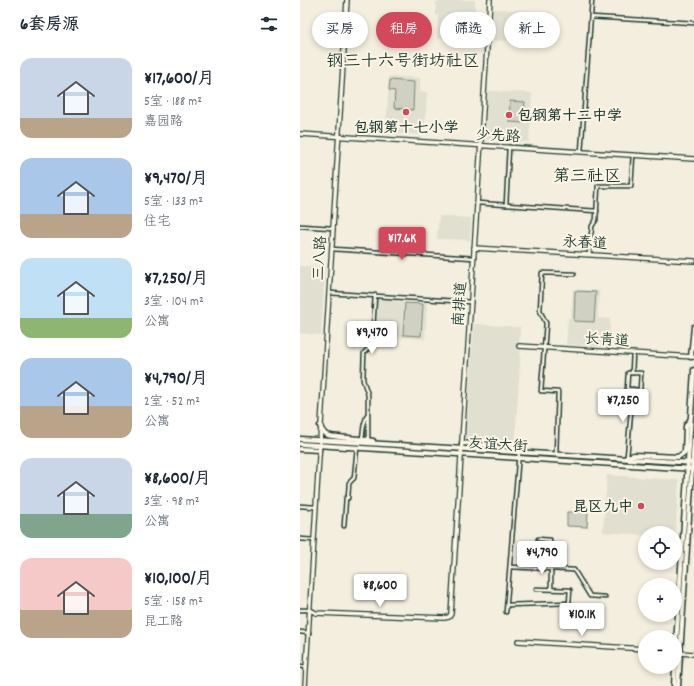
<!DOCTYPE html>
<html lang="zh">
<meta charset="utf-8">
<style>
body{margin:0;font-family:Dekko,"LXGW WenKai TC",sans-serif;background:#f6f6f7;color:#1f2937;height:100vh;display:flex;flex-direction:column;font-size:15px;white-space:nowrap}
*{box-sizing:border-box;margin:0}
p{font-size:13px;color:#747a83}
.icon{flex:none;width:22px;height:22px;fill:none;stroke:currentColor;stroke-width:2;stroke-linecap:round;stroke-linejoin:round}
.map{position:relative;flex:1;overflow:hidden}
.side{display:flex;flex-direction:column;background:#fff;width:300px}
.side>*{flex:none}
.guide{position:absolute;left:12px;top:12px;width:322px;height:36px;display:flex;gap:8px}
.controls{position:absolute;left:338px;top:526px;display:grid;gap:8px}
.controls a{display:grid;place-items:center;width:44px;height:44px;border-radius:50%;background:#fff;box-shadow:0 2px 6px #0003;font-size:20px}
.price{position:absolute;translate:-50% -34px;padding:0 9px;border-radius:4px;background:#fff;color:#222;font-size:13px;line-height:26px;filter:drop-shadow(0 1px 2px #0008)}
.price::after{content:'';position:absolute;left:50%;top:24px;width:12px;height:9px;margin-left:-6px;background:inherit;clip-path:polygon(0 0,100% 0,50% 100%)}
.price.current{background:#d1495b;color:#fff}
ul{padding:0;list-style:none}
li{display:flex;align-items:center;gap:12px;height:100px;padding:0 20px}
li span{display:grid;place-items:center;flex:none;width:112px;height:80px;border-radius:12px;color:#555}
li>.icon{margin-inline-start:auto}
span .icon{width:48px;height:48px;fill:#fffc;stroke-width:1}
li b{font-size:17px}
h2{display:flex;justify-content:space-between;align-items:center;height:48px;padding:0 20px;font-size:17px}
.tag{padding:0 14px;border-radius:18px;background:#fff;box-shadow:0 2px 6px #0003;font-size:14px;line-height:36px}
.tag.current{background:#d1495b;color:#fff}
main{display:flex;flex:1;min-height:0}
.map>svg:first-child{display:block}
.built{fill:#e1dfd0}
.green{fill:#d0d1c2;stroke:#78877b}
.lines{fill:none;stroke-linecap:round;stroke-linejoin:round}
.street-casing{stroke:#1f3d34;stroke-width:5.5}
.secondary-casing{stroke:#1f3d34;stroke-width:6}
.primary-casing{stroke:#1f3d34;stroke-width:7}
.street{stroke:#fcf5e5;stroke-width:2.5}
.secondary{stroke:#fcf5e5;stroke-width:3.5}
.primary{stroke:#fcf5e5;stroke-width:4}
.poi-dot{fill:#d1495b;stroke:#fcf5e5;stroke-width:1.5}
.labels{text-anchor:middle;stroke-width:4;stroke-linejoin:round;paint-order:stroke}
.poi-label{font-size:15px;font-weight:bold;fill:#1f3d34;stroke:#fcf5e5;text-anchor:start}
.street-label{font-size:15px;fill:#1f3d34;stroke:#fcf5e5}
.quarter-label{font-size:17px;fill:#1f3d34;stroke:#fcf5e5}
</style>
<main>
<section class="side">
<h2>6套房源<svg class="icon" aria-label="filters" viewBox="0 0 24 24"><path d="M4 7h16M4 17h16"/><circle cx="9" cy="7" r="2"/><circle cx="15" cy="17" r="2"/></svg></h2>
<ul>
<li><span style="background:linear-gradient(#c9d6e8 75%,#b9a48a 0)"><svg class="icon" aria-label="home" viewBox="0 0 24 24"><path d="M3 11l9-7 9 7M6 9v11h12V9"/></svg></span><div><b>¥17,600/月</b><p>5室 · 188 m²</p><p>嘉园路</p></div></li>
<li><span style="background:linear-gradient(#a9c7e8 70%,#b9a48a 0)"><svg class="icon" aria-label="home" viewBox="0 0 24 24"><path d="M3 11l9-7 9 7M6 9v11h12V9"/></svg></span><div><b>¥9,470/月</b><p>5室 · 133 m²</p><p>住宅</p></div></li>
<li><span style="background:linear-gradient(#bfe0f5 75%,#8fb573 0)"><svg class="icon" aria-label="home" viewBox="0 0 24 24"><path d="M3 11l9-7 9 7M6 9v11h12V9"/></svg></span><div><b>¥7,250/月</b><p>3室 · 104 m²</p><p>公寓</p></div></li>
<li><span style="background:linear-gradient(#a9c7e8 60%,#b9a48a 0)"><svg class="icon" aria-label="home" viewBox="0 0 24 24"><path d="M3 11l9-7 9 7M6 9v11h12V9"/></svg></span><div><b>¥4,790/月</b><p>2室 · 52 m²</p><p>公寓</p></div></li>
<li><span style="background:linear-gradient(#c9d6e8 70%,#7fa58c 0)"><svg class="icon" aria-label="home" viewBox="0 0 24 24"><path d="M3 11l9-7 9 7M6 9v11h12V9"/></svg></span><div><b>¥8,600/月</b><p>3室 · 98 m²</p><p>公寓</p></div></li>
<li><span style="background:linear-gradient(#f6c9c9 65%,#b9a48a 0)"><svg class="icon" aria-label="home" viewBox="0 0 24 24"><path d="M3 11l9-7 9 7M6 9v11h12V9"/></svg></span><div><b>¥10,100/月</b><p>5室 · 158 m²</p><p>昆工路</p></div></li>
</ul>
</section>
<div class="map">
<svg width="394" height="686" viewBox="0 0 394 686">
<rect width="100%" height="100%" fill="#f3eede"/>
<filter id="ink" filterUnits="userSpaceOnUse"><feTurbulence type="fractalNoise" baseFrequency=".025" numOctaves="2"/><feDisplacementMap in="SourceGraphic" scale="8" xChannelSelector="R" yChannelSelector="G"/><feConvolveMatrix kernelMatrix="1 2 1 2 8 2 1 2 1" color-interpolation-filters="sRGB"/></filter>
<g filter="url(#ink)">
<g class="built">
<path d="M139 0H175V15L182 16 180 40 137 38 138 15H136V2H139Z"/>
<path d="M193 9 250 12 248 43 191 40Z"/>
<path d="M89 76 120 78V92H127L124 135 86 133Z"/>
<path d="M188 91 232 93 229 142 188 140 185 138Z"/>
<path d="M139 216 171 218 170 240 137 239Z"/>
<path d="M0 266 25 267 21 335 0 333Z"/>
<path d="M273 289 299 291 298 318 310 319 309 347 266 345 268 318H271Z"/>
<path d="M76 298 97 299 98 302 127 303 125 339 74 336Z"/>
<path d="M174 324 220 327 219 347H221L215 443 169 440 166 436Z"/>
<path d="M307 475 379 480 375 537V533H345V535L303 532Z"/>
</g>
<g class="green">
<path d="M233 19 244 20 243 34H233Z"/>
<path d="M90 80 114 82 113 110 94 108 95 91 89 90Z"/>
<path d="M210 101 225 102 223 123 209 122Z"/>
<path d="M275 291 296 292 294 322 274 321Z"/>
<path d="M105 303 123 304 121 336 103 335Z"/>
<path d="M267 512H288L287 527 267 526Z"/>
</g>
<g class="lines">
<g class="street-casing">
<g id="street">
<path d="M291 17 394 23"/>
<path d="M281 152 292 0"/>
<path d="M177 203 297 211"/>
<path d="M206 205 209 147"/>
<path d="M0 226 33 228"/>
<path d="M32 249 174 258"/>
<path d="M289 255 292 226 296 220 298 186H331L333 155"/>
<path d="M29 293 171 302"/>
<path d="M328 373H341L340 390 327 389Z"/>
<path d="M332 373 333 353"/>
<path d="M62 438 64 424 67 415"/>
<path d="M68 440V395L63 380 64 353 72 344 75 295"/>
<path d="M256 454 258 392 241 391 246 323 240 311 242 273 274 274"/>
<path d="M327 457 333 389"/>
<path d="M0 506 16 507"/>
<path d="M44 526 46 498H48L49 483 54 478 57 448"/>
<path d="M0 539 14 540"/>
<path d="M238 539 250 540 248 568"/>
<path d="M210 567 274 570 290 596 305 597"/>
<path d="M251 589V568"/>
<path d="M207 605 269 603 270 590 236 589"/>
<path d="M0 610H10"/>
<path d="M206 612 219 452"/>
<path d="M0 632 9 633"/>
<path d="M0 666 6 667"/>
</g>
</g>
<g class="secondary-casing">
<g id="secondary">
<path d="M0 134 394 159"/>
<path d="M174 248 394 261"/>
<path d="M219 346 394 357"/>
<path d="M10 610 16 613 144 618 149 617 151 614 190 0"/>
<path d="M218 641 345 649"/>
<path d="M379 653 394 654"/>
<path d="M5 686 47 0"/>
</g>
</g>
<g class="primary-casing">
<g id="primary">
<path d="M391 357 394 327"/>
<path d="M20 426C21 429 23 432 25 434 30 438 62 438 73 441"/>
<path d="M0 439 394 463"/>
<path d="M162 443 194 446 204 450"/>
<path d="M0 444 394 469"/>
<path d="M0 449 19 450"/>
<path d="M327 457 334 455 378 457 385 452 386 426 390 420"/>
<path d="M375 659 394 370"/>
<path d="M374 686 375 667"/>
<path d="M378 686 394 440"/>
</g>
</g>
<use href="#street" class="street"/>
<use href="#secondary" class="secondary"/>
<use href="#primary" class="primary"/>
</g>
</g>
<g class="poi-dot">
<circle cx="106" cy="112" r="4"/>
<circle cx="209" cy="115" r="4"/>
<circle cx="341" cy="506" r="4"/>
</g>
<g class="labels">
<g class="poi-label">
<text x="217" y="120">包钢第十二中学</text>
<text x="106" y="132" text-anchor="middle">包钢第十七小学</text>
<text x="333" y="511" text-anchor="end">昆区九中</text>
</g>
<g class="street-label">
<text transform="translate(198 135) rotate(3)" y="5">少先路</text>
<text transform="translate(285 242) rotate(3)" y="5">永春道</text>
<text transform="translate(19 258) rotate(-87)" y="5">三八路</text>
<text transform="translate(159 304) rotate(-86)" y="5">南排道</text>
<text transform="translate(307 339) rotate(4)" y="5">长青道</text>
<text transform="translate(198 444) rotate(4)" y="5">友谊大街</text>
</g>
<g class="quarter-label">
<text x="103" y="66">钢三十六号街坊社区</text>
<text x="287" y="181">第三社区</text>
</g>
</g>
</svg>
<div class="controls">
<a><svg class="icon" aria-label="locate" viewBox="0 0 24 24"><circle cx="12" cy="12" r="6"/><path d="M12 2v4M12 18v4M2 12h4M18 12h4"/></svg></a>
<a>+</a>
<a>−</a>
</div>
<b class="price current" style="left:102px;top:261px">¥17.6K</b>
<b class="price" style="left:72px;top:355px">¥9,470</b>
<b class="price" style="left:323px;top:423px">¥7,250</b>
<b class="price" style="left:242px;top:575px">¥4,790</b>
<b class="price" style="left:80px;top:608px">¥8,600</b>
<b class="price" style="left:282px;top:637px">¥10.1K</b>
<div class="guide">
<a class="tag">买房</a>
<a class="tag current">租房</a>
<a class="tag">筛选</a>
<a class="tag">新上</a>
</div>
</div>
</main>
